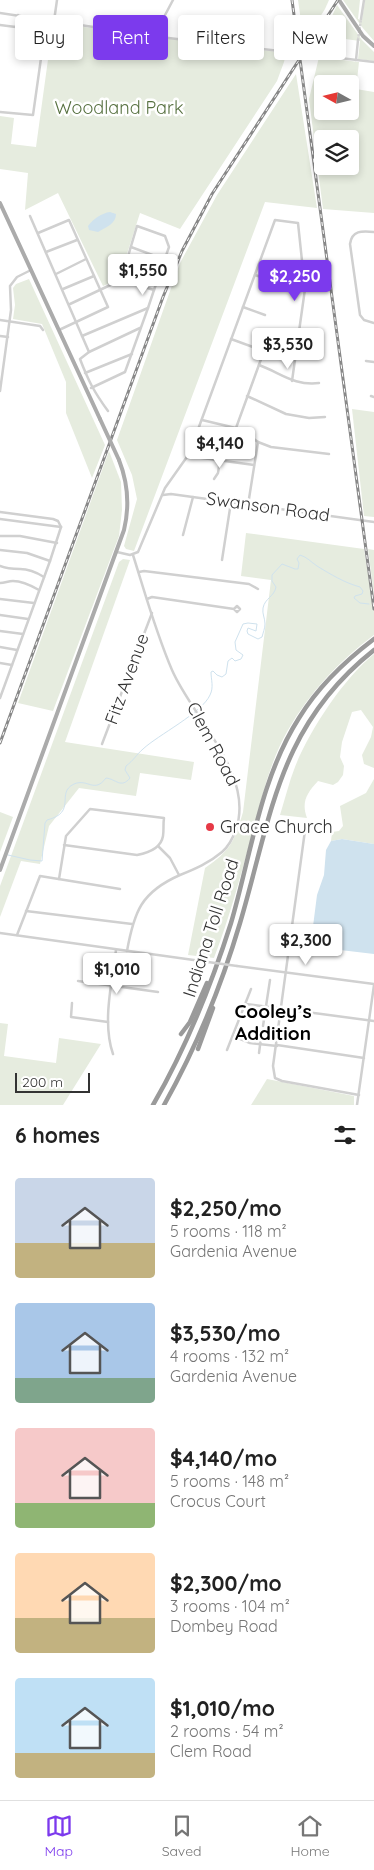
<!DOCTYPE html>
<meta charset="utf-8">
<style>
body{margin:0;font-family:Quicksand,sans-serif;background:#f6f6f6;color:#222;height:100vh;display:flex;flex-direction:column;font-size:19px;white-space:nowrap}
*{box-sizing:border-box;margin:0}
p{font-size:16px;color:#767676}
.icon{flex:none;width:28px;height:28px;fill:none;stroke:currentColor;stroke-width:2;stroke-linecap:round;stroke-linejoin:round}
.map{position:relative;height:1105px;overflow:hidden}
.drawer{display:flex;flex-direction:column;background:#fff;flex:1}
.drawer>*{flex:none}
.banner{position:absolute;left:15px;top:15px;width:345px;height:45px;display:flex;gap:10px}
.needle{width:32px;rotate:278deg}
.buttons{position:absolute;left:314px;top:75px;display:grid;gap:10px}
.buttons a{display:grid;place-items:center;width:45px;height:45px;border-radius:5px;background:#fff;box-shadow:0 2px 8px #0003;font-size:25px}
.scale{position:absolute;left:15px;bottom:12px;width:75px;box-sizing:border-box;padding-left:5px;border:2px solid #333;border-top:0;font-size:14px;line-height:18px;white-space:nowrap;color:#333;-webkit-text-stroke:4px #fff;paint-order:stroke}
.price{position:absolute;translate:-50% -42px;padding:0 11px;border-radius:5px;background:#fff;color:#222;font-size:16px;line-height:32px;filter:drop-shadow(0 1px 2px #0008)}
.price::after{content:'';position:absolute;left:50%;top:30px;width:15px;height:11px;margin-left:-8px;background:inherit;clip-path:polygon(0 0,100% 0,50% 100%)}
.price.on{background:#7c3aed;color:#fff}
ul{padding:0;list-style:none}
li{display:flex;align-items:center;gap:15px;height:125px;padding:0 15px}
li span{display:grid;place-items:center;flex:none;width:140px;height:100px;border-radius:5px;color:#555}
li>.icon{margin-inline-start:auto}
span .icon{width:60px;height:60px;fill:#fffc;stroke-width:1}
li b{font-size:21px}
h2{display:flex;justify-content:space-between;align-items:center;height:60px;padding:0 15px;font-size:21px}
.pill{padding:0 18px;border-radius:5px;background:#fff;box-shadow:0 2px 8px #0003;font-size:18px;line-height:45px}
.pill.on{background:#7c3aed;color:#fff}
.menu{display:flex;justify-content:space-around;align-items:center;height:70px;border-top:1px solid #e0e0e0;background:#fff;font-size:14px;color:#767676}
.menu a{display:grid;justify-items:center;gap:2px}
.menu .on{color:#7c3aed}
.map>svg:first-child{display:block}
.green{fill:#e6ecdf;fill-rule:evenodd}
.water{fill:#cfe2ee}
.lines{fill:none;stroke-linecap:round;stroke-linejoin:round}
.stream{stroke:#cfe2ee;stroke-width:1}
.minor-tunnel{stroke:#d6d6d6;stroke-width:2.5;stroke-dasharray:2.5 1;stroke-linecap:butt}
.minor{stroke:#d0d0d0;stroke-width:2.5}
.major{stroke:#ababab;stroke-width:4}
.highway{stroke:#9a9a9a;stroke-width:4.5}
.rail-casing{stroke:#888;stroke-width:3}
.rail{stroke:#fff;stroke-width:1;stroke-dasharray:4;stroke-linecap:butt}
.minor-bridge{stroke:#d0d0d0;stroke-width:2.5}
.major-bridge{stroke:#ababab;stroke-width:4}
.poi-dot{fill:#e63946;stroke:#fff;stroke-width:2}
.labels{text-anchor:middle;stroke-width:5;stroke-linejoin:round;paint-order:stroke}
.park-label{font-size:18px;fill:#56703f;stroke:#fff}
.street-label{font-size:18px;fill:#333;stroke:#fff}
.poi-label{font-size:18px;fill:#333;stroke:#fff;text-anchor:start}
.neighbourhood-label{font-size:19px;font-weight:bold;fill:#000;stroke:#fff}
</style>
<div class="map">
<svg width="374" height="1105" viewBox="0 0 374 1105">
<rect width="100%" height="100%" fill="#fff"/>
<g class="green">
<path d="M298 0H329L325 9 308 36 303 35Z"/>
<path d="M343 0H360L358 19 362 20 365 0H374V41L362 27Z"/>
<path d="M337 5 362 40 374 52V61L358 59 360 41 323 36Z"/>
<path d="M53 23 286 53 284 62 277 81 180 229 140 213 119 279 103 286 58 193 25 210 28 173 0 169V116L14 118 11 144 36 147Z"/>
<path d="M319 57 359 62 356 89 374 92V213L323 209 309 99ZM322 84H350V111H322ZM322 139H350V166H322Z"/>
<path d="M296 74 317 208 265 202 134 551 126 549 124 546 137 499 132 475 117 440 180 263 217 195Z"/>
<path d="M29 279 105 445 92 478 66 413V382L42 324 13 319 15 305 13 288 16 284Z"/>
<path d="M352 409 374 412V517L364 516Z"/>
<path d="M109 451 121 482 122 510 119 536 53 711 18 703Z"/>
<path d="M246 533 364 549 374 612V635C339 661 310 692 288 730 269 763 261 801 251 838 240 878 229 919 214 958L188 955 205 868C231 850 234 842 243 812L271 580 241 576Z"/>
<path d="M368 549 374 550V595Z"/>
<path d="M123 559 130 560 65 742 194 762 191 780 140 773 136 796 79 788 49 826 40 864 21 861 0 917V886L119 562Z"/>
<path d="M374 654V768L364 764 362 755 371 737 373 727 361 710 352 712 342 742 340 757 344 766 343 775 338 782 333 785 318 781C307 793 301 802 307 818L280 815C285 799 289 782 295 767 309 731 344 678 374 654Z"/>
<path d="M374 779V844L342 839 331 841 332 832 339 831 343 826 340 806 366 793Z"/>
<path d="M0 812 13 817 0 852Z"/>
<path d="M0 1023 8 1024 4 1056 56 1063 59 1038 101 1044 63 1105H0Z"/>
<path d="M267 1079 354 1096V1105H251Z"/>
</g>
<g class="water">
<path d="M110 212 116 214C116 224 106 227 98 232L89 230 88 226C93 219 102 213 110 212Z"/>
<path d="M342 839 374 844V954L315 947 311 942 317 895 324 875 326 850 331 841Z"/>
</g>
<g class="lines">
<path class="stream" d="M8 855 30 860 42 861 45 823 47 820C78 812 55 793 74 784 88 778 94 794 106 778 116 779 121 789 130 778L125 770 126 766C134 760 136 755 143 749 158 735 202 713 210 695 214 687 211 680 211 672L213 671 217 675 222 677 226 674 228 661 232 658 235 661 241 659 243 655 236 650 235 642 243 624 248 623 257 624 256 631 248 628 247 631 248 634 258 639 262 637C263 633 265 628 265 624 265 618 262 614 263 608 265 598 274 597 276 587L272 581V575L282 564 295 569H298L299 563 297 559 300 555C307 557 311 562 317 566 330 574 345 583 360 587L363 591 362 594 355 596 354 598 360 603 369 604"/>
<path class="minor-tunnel" d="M358 40 361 19"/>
<g class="minor">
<path d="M0 13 160 37 374 62"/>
<path d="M361 19 364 0"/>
<path d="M54 21 57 0"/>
<path d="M0 25 39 30 44 33V37L33 115 0 112"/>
<path d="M16 26 18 15"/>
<path d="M160 37 164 17 173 0"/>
<path d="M356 60 358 40"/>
<path d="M30 216 89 352 80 359C88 380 94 392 108 411"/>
<path d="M137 226 165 236 169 247 154 290 121 280Z"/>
<path d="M374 232C362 231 352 230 350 244L360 315 364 320 374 323"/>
<path d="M38 233 69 220 108 307 59 330"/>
<path d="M131 247 166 260"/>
<path d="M46 252 77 240"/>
<path d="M126 264 160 276"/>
<path d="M56 274 86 259"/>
<path d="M255 275 279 283 305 284"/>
<path d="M63 289 94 276"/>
<path d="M70 304 121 280"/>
<path d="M243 307 265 315"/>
<path d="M0 320 40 326 43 330"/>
<path d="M0 336 8 337"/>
<path d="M82 336 148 308 154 290"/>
<path d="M231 339 264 351 236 428"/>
<path d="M89 352 140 328"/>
<path d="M366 361 374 362"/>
<path d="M259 365C281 373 294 386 319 383"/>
<path d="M85 373 132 354"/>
<path d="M91 388 125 372 148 308"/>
<path d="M0 391 11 310 10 286 17 277 31 270"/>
<path d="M247 396 286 414 309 418 325 417"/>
<path d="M371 396 374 397"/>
<path d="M202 420 240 429 258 442 271 447 329 454"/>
<path d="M188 456 254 465"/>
<path d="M214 479 218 473 220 460"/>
<path d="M163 495 171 494 374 522"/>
<path d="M248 505 258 442"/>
<path d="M0 512 53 519 58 521 61 527"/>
<path d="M0 519 61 527"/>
<path d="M183 535 193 497"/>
<path d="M0 536H20L57 543"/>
<path d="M0 550 27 553 50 561"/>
<path d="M117 552 130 555 138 552 165 488 189 454 275 220 298 223 305 289 292 381"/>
<path d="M222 560 231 502"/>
<path d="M0 566C7 569 13 569 20 569 29 569 36 572 44 577"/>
<path d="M139 572 144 571 249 584 258 589"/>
<path d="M0 583C5 583 8 581 13 581 22 581 32 586 39 590"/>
<path d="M0 599 34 603"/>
<path d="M147 599 152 597 234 609 237 606 240 609 237 612 234 609"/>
<path d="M0 615 28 619"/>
<path d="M0 631 23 634"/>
<path d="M0 647 17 650"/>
<path d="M0 663 12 665"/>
<path d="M0 698 50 561 61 527"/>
<path d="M102 744 152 613"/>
<path d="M306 823 273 1066 275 1078 282 1081 359 1095"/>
<path d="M158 846 170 858 179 875"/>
<path d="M59 879 66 836 90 809 164 818C163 824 164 830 163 836 161 848 148 853 137 855L64 845"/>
<path d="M26 911 132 924"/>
<path d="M0 933 208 962"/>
<path d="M17 935 40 876 120 889"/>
<path d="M127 951C134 912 141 892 180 875 195 869 209 863 222 852 229 846 233 838 236 829 255 774 192 717 172 670 156 633 145 593 133 555"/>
<path d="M237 966 374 984"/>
<path d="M78 981 158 992"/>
<path d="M72 1003 71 1017 108 1022"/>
<path d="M246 1004 374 1021"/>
<path d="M263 1026 270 980"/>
<path d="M233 1036 250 1043 277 1046"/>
<path d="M277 1045 364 1058"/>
<path d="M227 1050 251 989"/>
<path d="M259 1053 262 1030"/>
<path d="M113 1054C102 1022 112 983 116 950"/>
<path d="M357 1105 374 985"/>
</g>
<g class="major">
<path d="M339 0 363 36 374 46"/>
<path d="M0 203 100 419"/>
<path d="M0 870 124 530C130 505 128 483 119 460"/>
</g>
<g class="highway">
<path d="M181 1034 190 1022 207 983"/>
<path d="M198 1049 213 1008"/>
<path d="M153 1105C186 1048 211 986 231 923 251 855 260 779 299 718 318 687 345 661 374 639"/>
<path d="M164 1105C196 1048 221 987 240 923 272 815 278 726 374 650"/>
</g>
<g class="rail-casing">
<g id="rail">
<path d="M292 0 374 609"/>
<path d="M0 743 163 297 182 251 212 194 338 0"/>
</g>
</g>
<use href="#rail" class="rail"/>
<path class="minor-bridge" d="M208 962 237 966"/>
<path class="major-bridge" d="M100 419 119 460"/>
</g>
<circle class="poi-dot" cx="210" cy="827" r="5"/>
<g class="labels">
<g class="park-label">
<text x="119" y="114">Woodland Park</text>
</g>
<g class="street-label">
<text transform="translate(268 507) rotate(8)" y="6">Swanson Road</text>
<text transform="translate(127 679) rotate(-70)" y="6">Fitz Avenue</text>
<text transform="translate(213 744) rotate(62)" y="6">Clem Road</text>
<text transform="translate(211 928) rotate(-72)" y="6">Indiana Toll Road</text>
</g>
<g class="poi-label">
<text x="220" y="833">Grace Church</text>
</g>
<g class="neighbourhood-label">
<text x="273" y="1018">Cooley’s<tspan x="273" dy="22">Addition</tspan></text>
</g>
</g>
</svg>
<div class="buttons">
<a><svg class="needle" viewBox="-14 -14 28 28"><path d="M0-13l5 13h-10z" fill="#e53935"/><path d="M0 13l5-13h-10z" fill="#767676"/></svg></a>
<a><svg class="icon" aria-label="layers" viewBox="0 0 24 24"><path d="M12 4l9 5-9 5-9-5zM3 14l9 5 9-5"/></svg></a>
</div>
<div class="scale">200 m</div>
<b class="price" style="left:143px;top:296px">$1,550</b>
<b class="price on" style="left:295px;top:302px">$2,250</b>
<b class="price" style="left:288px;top:370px">$3,530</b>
<b class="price" style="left:220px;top:469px">$4,140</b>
<b class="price" style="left:306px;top:966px">$2,300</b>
<b class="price" style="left:117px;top:995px">$1,010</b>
<div class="banner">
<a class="pill">Buy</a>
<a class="pill on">Rent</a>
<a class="pill">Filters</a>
<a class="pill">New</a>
</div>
</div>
<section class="drawer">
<h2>6 homes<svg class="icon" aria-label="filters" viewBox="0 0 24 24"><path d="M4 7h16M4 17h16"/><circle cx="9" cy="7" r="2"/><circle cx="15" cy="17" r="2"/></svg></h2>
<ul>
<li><span style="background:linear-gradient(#c9d6e8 65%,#c2b280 0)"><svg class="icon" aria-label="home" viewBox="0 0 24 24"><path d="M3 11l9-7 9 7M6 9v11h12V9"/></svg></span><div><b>$2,250/mo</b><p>5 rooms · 118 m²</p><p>Gardenia Avenue</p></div></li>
<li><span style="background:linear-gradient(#a9c7e8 75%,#7fa58c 0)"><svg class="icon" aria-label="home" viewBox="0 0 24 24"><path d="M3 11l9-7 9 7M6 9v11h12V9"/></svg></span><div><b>$3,530/mo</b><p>4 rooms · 132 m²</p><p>Gardenia Avenue</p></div></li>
<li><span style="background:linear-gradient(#f6c9c9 75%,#8fb573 0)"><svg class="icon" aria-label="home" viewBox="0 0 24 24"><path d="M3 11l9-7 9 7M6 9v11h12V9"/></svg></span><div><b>$4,140/mo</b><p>5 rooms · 148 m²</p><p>Crocus Court</p></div></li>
<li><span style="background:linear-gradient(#ffd9b3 65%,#c2b280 0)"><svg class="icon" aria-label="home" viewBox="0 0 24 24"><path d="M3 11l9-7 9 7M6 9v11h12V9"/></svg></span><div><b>$2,300/mo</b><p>3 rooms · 104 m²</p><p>Dombey Road</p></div></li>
<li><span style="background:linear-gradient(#bfe0f5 75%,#c2b280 0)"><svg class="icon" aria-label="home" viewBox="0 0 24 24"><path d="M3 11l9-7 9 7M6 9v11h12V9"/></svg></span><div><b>$1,010/mo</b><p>2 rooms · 54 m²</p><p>Clem Road</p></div></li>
</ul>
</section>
<nav class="menu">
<a class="on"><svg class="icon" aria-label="map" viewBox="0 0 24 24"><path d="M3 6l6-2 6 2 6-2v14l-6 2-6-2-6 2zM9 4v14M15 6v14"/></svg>Map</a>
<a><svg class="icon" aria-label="saved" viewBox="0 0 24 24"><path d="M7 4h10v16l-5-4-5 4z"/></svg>Saved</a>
<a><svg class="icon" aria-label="home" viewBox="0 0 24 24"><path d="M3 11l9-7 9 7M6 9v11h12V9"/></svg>Home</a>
</nav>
